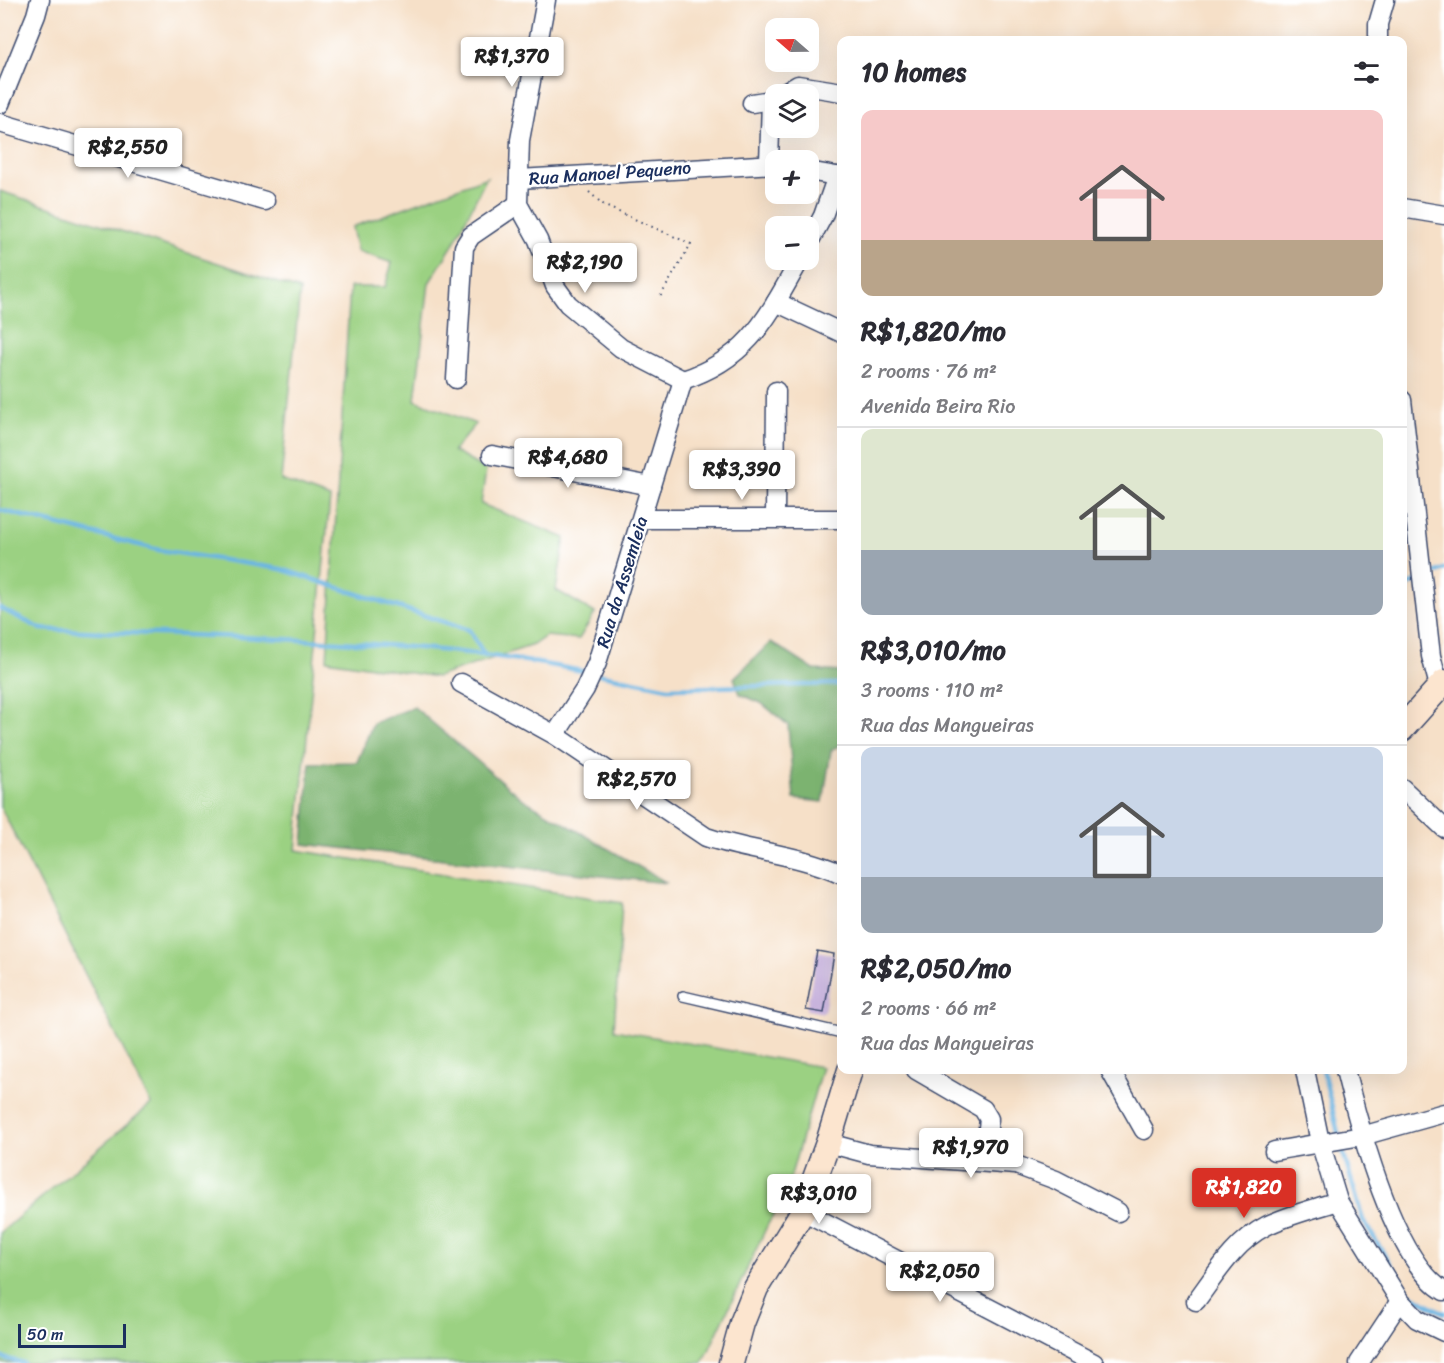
<!DOCTYPE html>
<meta charset="utf-8">
<style>
body{margin:0;font-family:Sriracha,sans-serif;background:#f7f7f7;color:#2b2b33;height:100vh;display:flex;flex-direction:column;font-size:22px;white-space:nowrap}
*{box-sizing:border-box;margin:0}
p{font-size:20px;color:#7c7c81}
.icon{flex:none;width:33px;height:33px;fill:none;stroke:currentColor;stroke-width:2;stroke-linecap:round;stroke-linejoin:round}
.map{position:relative;flex:1;overflow:hidden}
.drawer{position:absolute;left:837px;top:36px;width:570px;height:1038px;display:flex;flex-direction:column;background:#fff;border-radius:12px;box-shadow:0 6px 24px #0002}
.drawer>*{flex:none}
.needle{width:39px;rotate:290deg}
.controls{position:absolute;left:765px;top:18px;display:grid;gap:12px}
.controls a{display:grid;place-items:center;width:54px;height:54px;border-radius:12px;background:#fff;box-shadow:0 6px 24px #0002;font-size:30px}
.scale{position:absolute;left:18px;bottom:15px;width:108px;box-sizing:border-box;padding-left:6px;border:3px solid #1b2f5e;border-top:0;font-size:16px;line-height:21px;white-space:nowrap;color:#1b2f5e;-webkit-text-stroke:4px #fff;paint-order:stroke}
.price{position:absolute;translate:-50% -51px;padding:0 14px;border-radius:6px;background:#fff;color:#222;font-size:20px;line-height:39px;filter:drop-shadow(0 2px 3px #0008)}
.price::after{content:'';position:absolute;left:50%;top:36px;width:18px;height:14px;margin-left:-9px;background:inherit;clip-path:polygon(0 0,100% 0,50% 100%)}
.price.current{background:#d93025;color:#fff}
ul{padding:0;list-style:none}
li{display:grid;align-content:center;gap:12px;height:318px;padding:0 24px}
li+li{border-top:2px solid #e1e1e2}
li span{display:grid;place-items:center;height:186px;border-radius:12px;color:#555}
li>.icon{margin-inline-start:auto}
span .icon{width:108px;height:108px;fill:#fffc;stroke-width:1}
li b{font-size:26px}
h2{display:flex;justify-content:space-between;align-items:center;height:72px;padding:0 24px;font-size:26px}
.map>svg:first-child{display:block}
.green{fill:#9bd182;stroke:#5b8070;stroke-width:1.5}
.forest{fill:#7cb370;stroke:#4c7167;stroke-width:1.5}
.lines{fill:none;stroke-linecap:round;stroke-linejoin:round}
.stream{stroke:#6ab5e3;stroke-width:4.5}
.building{fill:#c6b0dc}
.lane-casing{stroke:#3c4a6e;stroke-width:12}
.street-casing{stroke:#3c4a6e;stroke-width:21}
.secondary-casing{stroke:#3c4a6e;stroke-width:27}
.path{stroke:#3c4a6e;stroke-width:2;stroke-dasharray:1.5 4.5;stroke-linecap:butt}
.lane{stroke:#fff;stroke-width:9}
.street{stroke:#fff;stroke-width:18}
.secondary{stroke:#fce5cf;stroke-width:24}
.labels{text-anchor:middle;stroke-width:4.5;stroke-linejoin:round;paint-order:stroke}
.street-label{font-size:18px;fill:#1b2f5e;stroke:#fff}
</style>
<div class="map">
<svg width="1444" height="1363" viewBox="0 0 1444 1363">
<rect width="100%" height="100%" fill="#fff"/>
<filter id="ink" filterUnits="userSpaceOnUse"><feTurbulence type="fractalNoise" baseFrequency=".0167" numOctaves="2"/><feDisplacementMap in="SourceGraphic" scale="12" xChannelSelector="R" yChannelSelector="G"/><feConvolveMatrix kernelMatrix="1 2 1 2 8 2 1 2 1" color-interpolation-filters="sRGB"/></filter>
<filter id="wash" filterUnits="userSpaceOnUse"><feTurbulence type="fractalNoise" baseFrequency=".008" numOctaves="4" result="noise"/><feDisplacementMap in="SourceGraphic" scale="24" xChannelSelector="R" yChannelSelector="G"/><feGaussianBlur stdDeviation="1.35" result="paint"/><feColorMatrix in="noise" values="0 0 0 0 0 0 0 0 0 0 0 0 0 0 0 0 0 1.4 0 .05"/><feComposite in="paint" operator="in"/></filter>
<g filter="url(#wash)">
<rect width="100%" height="100%" fill="#f6e0c8"/>
<g class="green">
<path d="M487 177 453 245 429 283 415 400 476 424 453 451 486 470 481 504 565 538 556 590 595 613 579 639 546 636 533 645 437 677 327 660 350 287H385L392 263 357 251 352 227Z"/>
<path d="M0 191 300 290 281 480 330 498 296 850 622 903 614 1030 822 1067 785 1196 768 1224 703 1363H0V1233L151 1104 0 806Z"/>
</g>
<g class="forest">
<path d="M771 642 814 670 841 672V744L831 751 823 802 794 799 788 725 761 703 740 694 734 678Z"/>
<path d="M414 707 521 798 667 883 303 844 310 763 357 762 373 723Z"/>
</g>
<g class="lines">
<g class="stream">
<path d="M0 510 159 550 281 569 469 630 485 656"/>
<path d="M1428 576 1444 569"/>
<path d="M1402 588 1417 581"/>
<path d="M0 608 41 629C222 639 408 635 587 672"/>
<path d="M598 674 668 688 842 684"/>
<path d="M1323 1070 1339 1137"/>
<path d="M1341 1145 1363 1220 1408 1293 1444 1313"/>
<path d="M0 1357 23 1363"/>
</g>
</g>
<g id="blocks">
<path class="building" d="M817 951 834 954 824 1013 806 1010Z"/>
</g>
</g>
<g filter="url(#ink)">
<use href="#blocks" fill-opacity="0" stroke="#3c4a6e" stroke-width="1.5"/>
<g class="lines">
<g class="lane-casing">
<path id="lane" d="M683 996 842 1033"/>
</g>
<g class="street-casing">
<g id="street">
<path d="M546 0 520 140 518 204 538 240 555 286 568 304 621 348 683 380"/>
<path d="M1378 40V24L1385 0"/>
<path d="M783 94 798 85 842 92"/>
<path d="M752 103 771 100 769 163"/>
<path d="M0 104 36 15 40 0"/>
<path d="M0 123 265 201"/>
<path d="M808 171 842 177"/>
<path d="M519 179 776 164"/>
<path d="M1402 208 1444 215"/>
<path d="M808 244 823 216 837 176"/>
<path d="M776 302 842 333"/>
<path d="M456 379 464 247 471 236 518 204"/>
<path d="M683 380C750 358 768 316 800 260"/>
<path d="M1402 400 1431 656 1439 686"/>
<path d="M492 455 651 486"/>
<path d="M775 518 776 391"/>
<path d="M642 519H842"/>
<path d="M461 683 555 735 706 837C751 852 798 854 842 874"/>
<path d="M555 735 585 689 597 663 683 380"/>
<path d="M1402 788 1444 828"/>
<path d="M916 1070 983 1109 989 1119 987 1137"/>
<path d="M1110 1070 1144 1130"/>
<path d="M1305 1070 1320 1142 1338 1201 1400 1301 1417 1319 1444 1332"/>
<path d="M1345 1070C1359 1126 1394 1261 1444 1291"/>
<path d="M828 1143 869 1154 1016 1165 1056 1180 1118 1212"/>
<path d="M1274 1151 1362 1136 1444 1113"/>
<path d="M803 1211 1094 1363"/>
<path d="M1196 1301C1216 1274 1235 1242 1266 1226 1288 1215 1314 1209 1338 1201"/>
<path d="M1359 1363 1400 1301"/>
</g>
</g>
<g class="secondary-casing">
<g id="secondary">
<path d="M1402 729 1444 682"/>
<path d="M731 1363 742 1323 756 1288 803 1211 828 1143 850 1070"/>
</g>
</g>
<path class="path" d="M589 192 605 206 691 244 660 297"/>
<use href="#lane" class="lane"/>
<use href="#street" class="street"/>
<use href="#secondary" class="secondary"/>
</g>
</g>
<g class="labels">
<g class="street-label">
<text transform="translate(610 173) rotate(-4)" y="6">Rua Manoel Pequeno</text>
<text transform="translate(622 582) rotate(-73)" y="6">Rua da Assemleia</text>
</g>
</g>
</svg>
<div class="controls">
<a><svg class="needle" viewBox="-14 -14 28 28"><path d="M0-13l5 13h-10z" fill="#e53935"/><path d="M0 13l5-13h-10z" fill="#7c7c81"/></svg></a>
<a><svg class="icon" aria-label="layers" viewBox="0 0 24 24"><path d="M12 4l9 5-9 5-9-5zM3 14l9 5 9-5"/></svg></a>
<a>+</a>
<a>−</a>
</div>
<div class="scale">50 m</div>
<b class="price" style="left:512px;top:88px">R$1,370</b>
<b class="price" style="left:128px;top:179px">R$2,550</b>
<b class="price" style="left:585px;top:294px">R$2,190</b>
<b class="price" style="left:568px;top:489px">R$4,680</b>
<b class="price" style="left:742px;top:501px">R$3,390</b>
<b class="price" style="left:637px;top:811px">R$2,570</b>
<b class="price" style="left:971px;top:1179px">R$1,970</b>
<b class="price current" style="left:1244px;top:1219px">R$1,820</b>
<b class="price" style="left:819px;top:1225px">R$3,010</b>
<b class="price" style="left:940px;top:1303px">R$2,050</b>
<section class="drawer">
<h2>10 homes<svg class="icon" aria-label="filters" viewBox="0 0 24 24"><path d="M4 7h16M4 17h16"/><circle cx="9" cy="7" r="2"/><circle cx="15" cy="17" r="2"/></svg></h2>
<ul>
<li><span style="background:linear-gradient(#f6c9c9 70%,#b9a48a 0)"><svg class="icon" aria-label="home" viewBox="0 0 24 24"><path d="M3 11l9-7 9 7M6 9v11h12V9"/></svg></span><div><b>R$1,820/mo</b><p>2 rooms · 76 m²</p><p>Avenida Beira Rio</p></div></li>
<li><span style="background:linear-gradient(#dfe7d0 65%,#9aa5b1 0)"><svg class="icon" aria-label="home" viewBox="0 0 24 24"><path d="M3 11l9-7 9 7M6 9v11h12V9"/></svg></span><div><b>R$3,010/mo</b><p>3 rooms · 110 m²</p><p>Rua das Mangueiras</p></div></li>
<li><span style="background:linear-gradient(#c9d6e8 70%,#9aa5b1 0)"><svg class="icon" aria-label="home" viewBox="0 0 24 24"><path d="M3 11l9-7 9 7M6 9v11h12V9"/></svg></span><div><b>R$2,050/mo</b><p>2 rooms · 66 m²</p><p>Rua das Mangueiras</p></div></li>
</ul>
</section>
</div>
